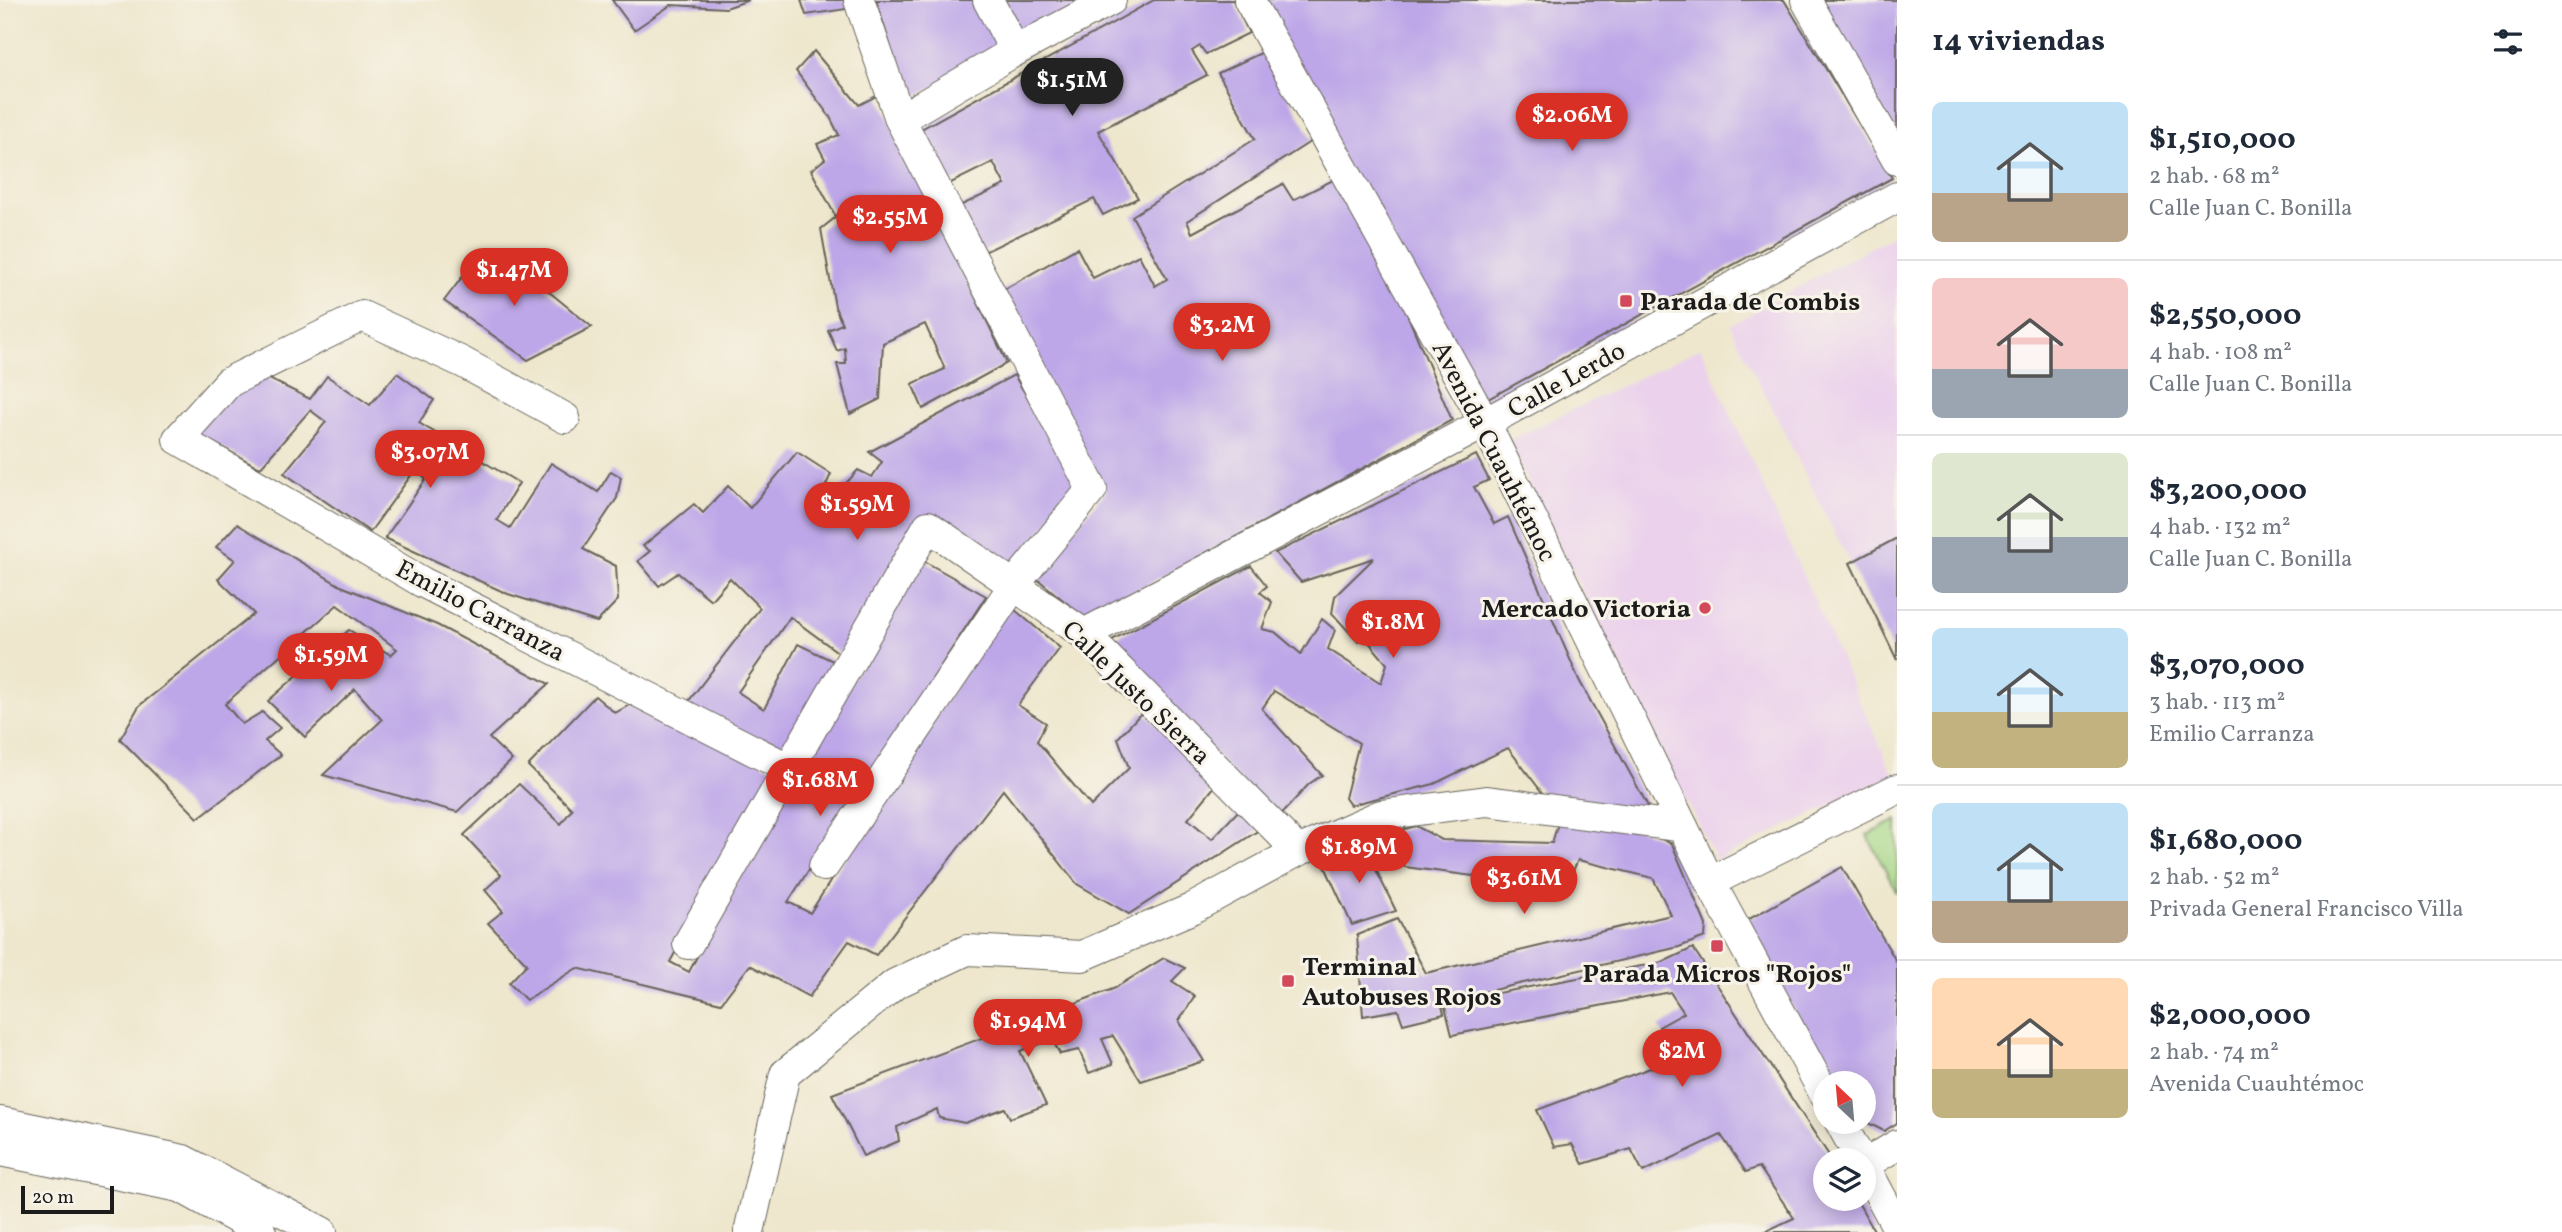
<!DOCTYPE html>
<html lang="es">
<meta charset="utf-8">
<style>
body{margin:0;font-family:Vollkorn,serif;background:#f2f2f3;color:#1f2937;height:100vh;display:flex;flex-direction:column;font-size:26px;white-space:nowrap}
*{box-sizing:border-box;margin:0}
p{font-size:23px;color:#747a83}
.icon{flex:none;width:38px;height:38px;fill:none;stroke:currentColor;stroke-width:2;stroke-linecap:round;stroke-linejoin:round}
.map{position:relative;flex:1;overflow:hidden}
.panel{display:flex;flex-direction:column;background:#fff;width:665px}
.panel>*{flex:none}
.needle{width:46px;rotate:334deg}
.tools{position:absolute;left:1813px;top:1071px;display:grid;gap:14px}
.tools a{display:grid;place-items:center;width:63px;height:63px;border-radius:50%;background:#fff;box-shadow:0 4px 18px #0003;font-size:35px}
.scale{position:absolute;left:21px;bottom:18px;width:93px;box-sizing:border-box;padding-left:7px;border:4px solid #1c1c1c;border-top:0;font-size:19px;line-height:24px;white-space:nowrap;color:#1c1c1c;-webkit-text-stroke:5px #f7f3e8;paint-order:stroke}
.price{position:absolute;translate:-50% -60px;padding:0 16px;border-radius:24px;background:#d93025;color:#fff;font-size:23px;line-height:46px;filter:drop-shadow(0 2px 4px #0008)}
.price::after{content:'';position:absolute;left:50%;top:42px;width:21px;height:16px;margin-left:-10px;background:inherit;clip-path:polygon(0 0,100% 0,50% 100%)}
.price.current{background:#222;color:#fff}
ul{padding:0;list-style:none}
li{display:flex;align-items:center;gap:21px;height:175px;padding:0 35px}
li+li{border-top:2px solid #e0e1e3}
li span{display:grid;place-items:center;flex:none;width:196px;height:140px;border-radius:10px;color:#555}
li>.icon{margin-inline-start:auto}
span .icon{width:84px;height:84px;fill:#fffc;stroke-width:1}
li b{font-size:30px}
h2{display:flex;justify-content:space-between;align-items:center;height:84px;padding:0 35px;font-size:30px}
main{display:flex;flex:1;min-height:0}
.map>svg:first-child{display:block}
.built{fill:#ebd1ec}
.green{fill:#a5d685;stroke:#607950;stroke-width:2}
.building{fill:#bea7e8}
.lines{fill:none;stroke-linecap:round;stroke-linejoin:round}
.minor-casing{stroke:#66635a;stroke-width:32}
.minor{stroke:#fff;stroke-width:30}
.poi-dot{fill:#d1495b;stroke:#f7f3e8;stroke-width:2.5}
.labels{text-anchor:middle;stroke-width:6;stroke-linejoin:round;paint-order:stroke}
.poi-label{font-size:26px;font-weight:bold;fill:#1c1c1c;stroke:#f7f3e8;text-anchor:start}
.street-label{font-size:26px;fill:#1c1c1c;stroke:#f7f3e8}
</style>
<main>
<div class="map">
<svg width="1897" height="1232" viewBox="0 0 1897 1232">
<rect width="100%" height="100%" fill="#f7f3e8"/>
<filter id="ink" filterUnits="userSpaceOnUse"><feTurbulence type="fractalNoise" baseFrequency=".0143" numOctaves="2"/><feDisplacementMap in="SourceGraphic" scale="14" xChannelSelector="R" yChannelSelector="G"/><feConvolveMatrix kernelMatrix="1 2 1 2 8 2 1 2 1" color-interpolation-filters="sRGB"/></filter>
<filter id="wash" filterUnits="userSpaceOnUse"><feTurbulence type="fractalNoise" baseFrequency=".00686" numOctaves="4" result="noise"/><feDisplacementMap in="SourceGraphic" scale="28" xChannelSelector="R" yChannelSelector="G"/><feGaussianBlur stdDeviation="1.57" result="paint"/><feColorMatrix in="noise" values="0 0 0 0 0 0 0 0 0 0 0 0 0 0 0 0 0 1.4 0 .05"/><feComposite in="paint" operator="in"/></filter>
<g filter="url(#wash)">
<rect width="100%" height="100%" fill="#eee7cd"/>
<g class="built">
<path d="M1897 233V538L1850 563 1730 325Z"/>
<path d="M1701 348 1893 775 1716 860 1508 441Z"/>
</g>
<path class="green" d="M1897 820V893L1867 835Z"/>
<g id="blocks">
<g class="building">
<path d="M612 0H749L726 8 671 5 634 30Z"/>
<path d="M801 0H850L853 8 806 15Z"/>
<path d="M876 0H1097L908 101Z"/>
<path d="M1154 0H1233L1249 33 1206 54 1200 46 1192 51 1207 75 1098 131 1138 198 1103 215 1094 199 976 256 953 209 1005 185 993 162 943 187 916 132Z"/>
<path d="M1254 0H1784L1892 178 1479 404Z"/>
<path d="M1813 0H1897V143Z"/>
<path d="M814 51 859 105 878 95 1007 363 923 409 912 384 945 369 925 324 883 343 880 399 850 414 837 364H846L845 348 837 351 828 330 842 324 835 307 821 229 836 217 811 170 825 159 817 144 839 135 830 117 796 71Z"/>
<path d="M1263 52 1313 140 1187 221 1192 233 1283 184 1293 200 1333 180 1397 290 1452 420 1085 618 1035 577 1106 491 996 294 1077 248 1093 278 1139 255 1155 286 1167 279 1132 216 1255 139 1218 73Z"/>
<path d="M479 255 515 264 592 327 528 360 444 301Z"/>
<path d="M255 372 310 399 327 376 370 405 397 373 434 400 419 423 519 483 497 520 510 528 551 463 598 492 611 471 621 477 617 498 583 549 616 566 618 600 597 622 508 594 385 538 426 479 415 470 370 532 284 473 326 422 310 410 260 468 214 443 205 450 190 436Z"/>
<path d="M1014 375 1061 453 1078 486 1010 569 929 519 839 653 790 617 738 692 764 709 798 644 835 662 783 756 685 706 760 608 730 578 711 600 678 573 659 586 638 561 650 551 643 546 694 504 703 513 728 486 750 508 797 452 831 474 826 485 840 490 858 470 872 477 882 462 869 452Z"/>
<path d="M1476 455 1489 480 1474 487 1494 524 1508 517 1579 680 1649 808 1551 804 1508 748 1434 784 1350 805 1345 798 1359 743 1274 691 1262 709 1322 775 1309 784 1276 820 1110 641 1251 566 1267 586 1260 592 1272 602 1262 629 1275 632 1301 654 1322 619 1335 630 1328 649 1381 683 1387 664 1363 635 1358 642 1332 613 1335 596 1374 558 1301 582 1275 553Z"/>
<path d="M237 524 341 586 437 625 549 684 489 738 512 760 457 812 323 775 382 720 355 689 305 737 268 701 349 630 391 655 397 649 337 605 225 704 242 724 262 712 280 728 265 741 281 755 198 818 120 739 139 706 254 614 218 579 235 560 216 547Z"/>
<path d="M1897 538V660L1850 563Z"/>
<path d="M922 560 986 596 788 902 810 913 1008 604 1060 648 1018 705 1046 723 1037 741 1091 806 1129 768 1118 738 1143 711 1215 786 1188 819 1212 839 1240 809 1259 830 1129 914 1077 884 1003 790 876 955 849 941 809 997 750 965 721 1003 577 968 526 1000 509 983 527 964 488 923 503 911 485 890 501 875 464 835 519 784 561 824 572 809 528 766 595 696 615 713 633 703 774 769 670 962 689 972 754 849Z"/>
<path d="M1559 820 1640 829 1672 844 1706 925 1705 937 1679 947 1441 1002 1444 1014 1403 1024 1398 1010 1363 1016 1357 935 1397 919 1426 973 1671 915 1653 878 1578 860 1572 873 1481 877 1405 867 1387 834 1416 826 1442 840 1552 843Z"/>
<path d="M1363 843 1396 911 1352 925 1322 860Z"/>
<path d="M1842 867 1897 963V1123L1884 1131 1864 1121V1083H1835L1744 922Z"/>
<path d="M1693 948 1832 1160H1825V1199H1856L1875 1232H1764L1794 1218 1759 1167 1746 1172 1721 1135 1643 1172 1631 1149 1583 1164 1572 1144 1554 1147 1537 1110 1688 1054 1681 1044 1672 1048 1659 1027 1684 1013 1670 992 1452 1035 1444 1003 1663 962Z"/>
<path d="M1164 958 1185 968 1172 981 1195 996 1179 1021 1204 1061 1141 1081 1113 1036 1102 1039 1113 1064 1089 1073 1079 1050 1060 1054 1052 1039 1020 1051 1046 1105 1010 1118 1005 1108 965 1123 939 1118 937 1109 897 1127 899 1141 863 1156 832 1094 1113 989Z"/>
</g>
</g>
</g>
<g filter="url(#ink)">
<use href="#blocks" fill-opacity="0" stroke="#66635a" stroke-width="2"/>
<g class="lines">
<g class="minor-casing">
<g id="minor">
<path d="M988 0 1015 51"/>
<path d="M1249 0 1485 423 1710 882 1825 1095"/>
<path d="M1806 0 1897 160"/>
<path d="M900 119 1015 51 1111 0"/>
<path d="M565 418 462 362 362 316 229 382 178 439 422 582 790 769"/>
<path d="M1084 634 1485 423 1897 197"/>
<path d="M824 866 1014 585 1092 489 900 119 859 0"/>
<path d="M1710 882 1897 789"/>
<path d="M688 944 928 526 1084 634 1298 851"/>
<path d="M0 1122 183 1160 322 1232"/>
<path d="M1840 1122 1861 1160"/>
<path d="M0 1151 180 1187 261 1232"/>
<path d="M1864 1165 1897 1227"/>
<path d="M1864 1165 1897 1145"/>
<path d="M749 1232 785 1074 895 984 967 950 1082 956 1191 909 1298 851 1381 815 1487 801 1683 827"/>
</g>
</g>
<use href="#minor" class="minor"/>
</g>
</g>
<g class="poi-dot">
<rect x="1619" y="294" width="14" height="14" rx="3.5"/>
<circle cx="1705" cy="608" r="7"/>
<rect x="1710" y="939" width="14" height="14" rx="3.5"/>
<rect x="1281" y="974" width="14" height="14" rx="3.5"/>
</g>
<g class="labels">
<g class="poi-label">
<text x="1640" y="310">Parada de Combis</text>
<text x="1691" y="617" text-anchor="end">Mercado Victoria</text>
<text x="1302" y="975">Terminal<tspan x="1302" dy="30">Autobuses Rojos</tspan></text>
<text x="1717" y="982" text-anchor="middle">Parada Micros "Rojos"</text>
</g>
<g class="street-label">
<text transform="translate(1566 379) rotate(-29)" y="9">Calle Lerdo</text>
<text transform="translate(1495 451) rotate(63)" y="9">Avenida Cuauhtémoc</text>
<text transform="translate(481 610) rotate(28)" y="9">Emilio Carranza</text>
<text transform="translate(1137 692) rotate(44)" y="9">Calle Justo Sierra</text>
</g>
</g>
</svg>
<div class="tools">
<a><svg class="needle" viewBox="-14 -14 28 28"><path d="M0-13l5 13h-10z" fill="#e53935"/><path d="M0 13l5-13h-10z" fill="#747a83"/></svg></a>
<a><svg class="icon" aria-label="layers" viewBox="0 0 24 24"><path d="M12 4l9 5-9 5-9-5zM3 14l9 5 9-5"/></svg></a>
</div>
<div class="scale">20 m</div>
<b class="price current" style="left:1072px;top:118px">$1.51M</b>
<b class="price" style="left:1572px;top:153px">$2.06M</b>
<b class="price" style="left:890px;top:255px">$2.55M</b>
<b class="price" style="left:514px;top:308px">$1.47M</b>
<b class="price" style="left:1222px;top:363px">$3.2M</b>
<b class="price" style="left:430px;top:490px">$3.07M</b>
<b class="price" style="left:857px;top:542px">$1.59M</b>
<b class="price" style="left:1393px;top:660px">$1.8M</b>
<b class="price" style="left:331px;top:693px">$1.59M</b>
<b class="price" style="left:820px;top:818px">$1.68M</b>
<b class="price" style="left:1359px;top:885px">$1.89M</b>
<b class="price" style="left:1524px;top:916px">$3.61M</b>
<b class="price" style="left:1028px;top:1059px">$1.94M</b>
<b class="price" style="left:1682px;top:1089px">$2M</b>
</div>
<section class="panel">
<h2>14 viviendas<svg class="icon" aria-label="filters" viewBox="0 0 24 24"><path d="M4 7h16M4 17h16"/><circle cx="9" cy="7" r="2"/><circle cx="15" cy="17" r="2"/></svg></h2>
<ul>
<li><span style="background:linear-gradient(#bfe0f5 65%,#b9a48a 0)"><svg class="icon" aria-label="home" viewBox="0 0 24 24"><path d="M3 11l9-7 9 7M6 9v11h12V9"/></svg></span><div><b>$1,510,000</b><p>2 hab. · 68 m²</p><p>Calle Juan C. Bonilla</p></div></li>
<li><span style="background:linear-gradient(#f6c9c9 65%,#9aa5b1 0)"><svg class="icon" aria-label="home" viewBox="0 0 24 24"><path d="M3 11l9-7 9 7M6 9v11h12V9"/></svg></span><div><b>$2,550,000</b><p>4 hab. · 108 m²</p><p>Calle Juan C. Bonilla</p></div></li>
<li><span style="background:linear-gradient(#dfe7d0 60%,#9aa5b1 0)"><svg class="icon" aria-label="home" viewBox="0 0 24 24"><path d="M3 11l9-7 9 7M6 9v11h12V9"/></svg></span><div><b>$3,200,000</b><p>4 hab. · 132 m²</p><p>Calle Juan C. Bonilla</p></div></li>
<li><span style="background:linear-gradient(#bfe0f5 60%,#c2b280 0)"><svg class="icon" aria-label="home" viewBox="0 0 24 24"><path d="M3 11l9-7 9 7M6 9v11h12V9"/></svg></span><div><b>$3,070,000</b><p>3 hab. · 113 m²</p><p>Emilio Carranza</p></div></li>
<li><span style="background:linear-gradient(#bfe0f5 70%,#b9a48a 0)"><svg class="icon" aria-label="home" viewBox="0 0 24 24"><path d="M3 11l9-7 9 7M6 9v11h12V9"/></svg></span><div><b>$1,680,000</b><p>2 hab. · 52 m²</p><p>Privada General Francisco Villa</p></div></li>
<li><span style="background:linear-gradient(#ffd9b3 65%,#c2b280 0)"><svg class="icon" aria-label="home" viewBox="0 0 24 24"><path d="M3 11l9-7 9 7M6 9v11h12V9"/></svg></span><div><b>$2,000,000</b><p>2 hab. · 74 m²</p><p>Avenida Cuauhtémoc</p></div></li>
</ul>
</section>
</main>
